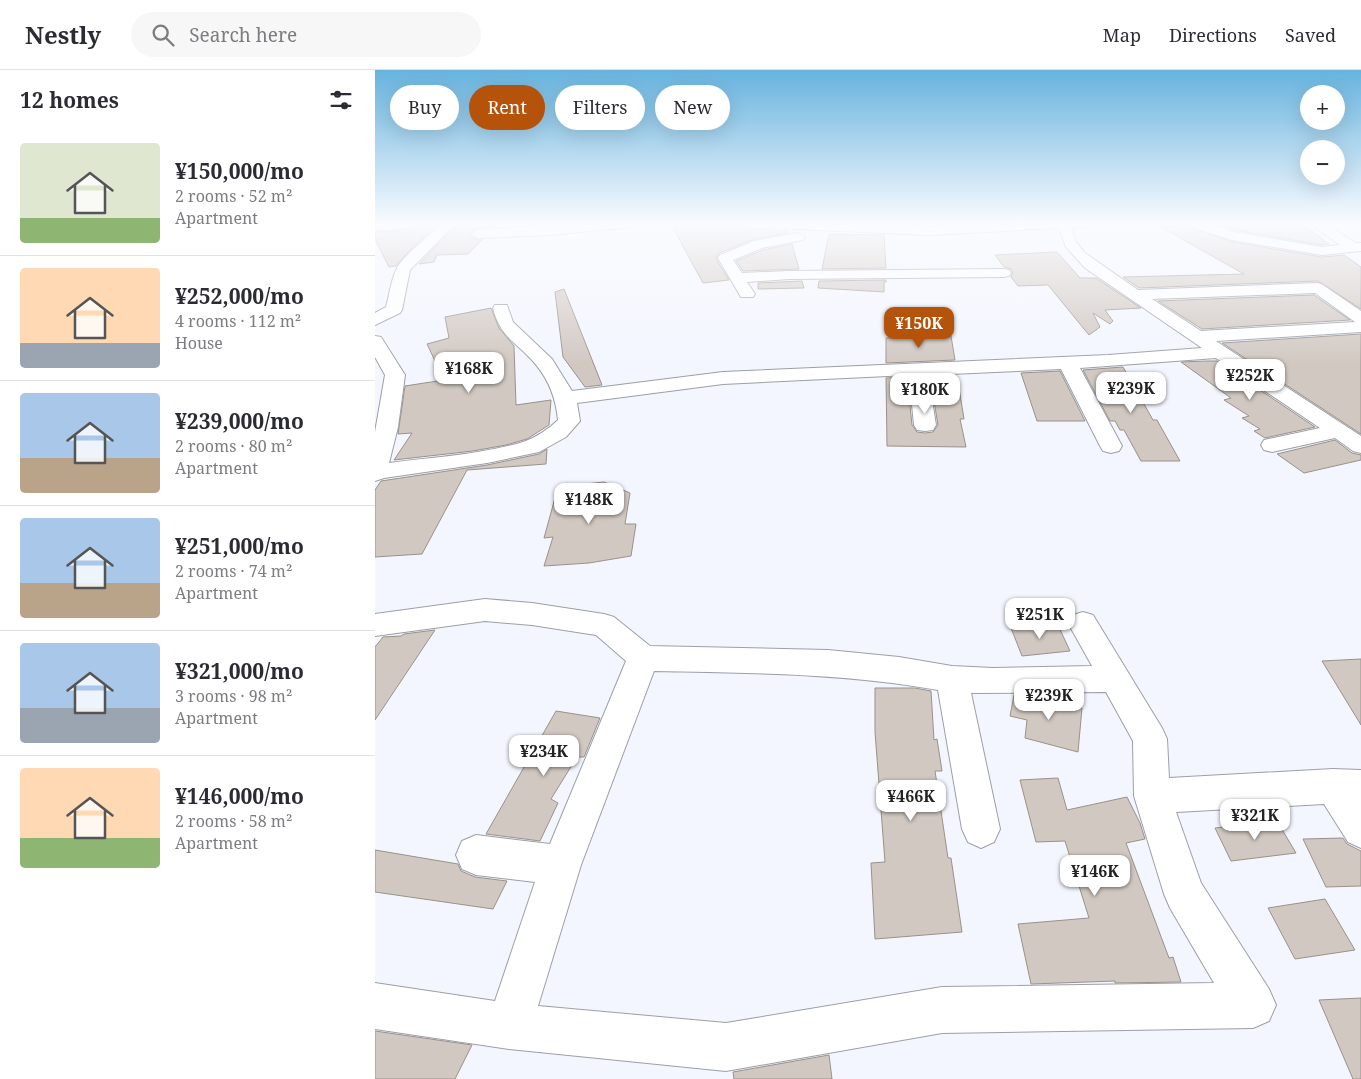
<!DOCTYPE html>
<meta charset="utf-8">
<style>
body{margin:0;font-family:"Noto Serif",serif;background:#f7f7f7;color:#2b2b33;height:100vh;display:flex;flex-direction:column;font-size:19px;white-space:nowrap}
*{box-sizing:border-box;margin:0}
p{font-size:16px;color:#7c7c81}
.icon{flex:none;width:28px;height:28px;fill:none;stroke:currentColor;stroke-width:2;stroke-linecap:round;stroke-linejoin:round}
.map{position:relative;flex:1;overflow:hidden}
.panel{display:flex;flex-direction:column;background:#fff;width:375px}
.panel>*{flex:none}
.top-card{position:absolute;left:15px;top:15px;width:475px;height:45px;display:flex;gap:10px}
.buttons{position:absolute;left:925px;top:15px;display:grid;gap:10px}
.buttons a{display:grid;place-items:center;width:45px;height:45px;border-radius:50%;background:#fff;box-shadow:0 5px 20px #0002;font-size:25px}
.price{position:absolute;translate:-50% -42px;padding:0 11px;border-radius:10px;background:#fff;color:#222;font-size:16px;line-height:32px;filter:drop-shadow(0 1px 2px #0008)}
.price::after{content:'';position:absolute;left:50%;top:30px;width:15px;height:11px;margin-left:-8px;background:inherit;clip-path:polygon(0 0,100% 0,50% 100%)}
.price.current{background:#b45309;color:#fff}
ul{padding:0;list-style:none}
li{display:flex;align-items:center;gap:15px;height:125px;padding:0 20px}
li+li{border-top:1px solid #e1e1e2}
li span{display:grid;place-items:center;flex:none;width:140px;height:100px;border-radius:5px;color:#555}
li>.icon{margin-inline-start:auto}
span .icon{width:60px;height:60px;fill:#fffc;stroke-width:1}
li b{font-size:21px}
h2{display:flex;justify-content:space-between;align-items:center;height:60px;padding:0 20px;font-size:21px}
.pill{padding:0 18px;border-radius:22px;background:#fff;box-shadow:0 5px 20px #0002;font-size:18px;line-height:45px}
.pill.current{background:#b45309;color:#fff}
header{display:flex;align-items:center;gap:30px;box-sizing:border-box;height:70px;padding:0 25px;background:#fff;border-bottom:1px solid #e1e1e2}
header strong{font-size:24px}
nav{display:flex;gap:28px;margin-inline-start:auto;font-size:18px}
.search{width:350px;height:45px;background:#f7f7f7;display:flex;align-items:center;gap:12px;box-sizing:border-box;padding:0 18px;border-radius:28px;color:#7c7c81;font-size:19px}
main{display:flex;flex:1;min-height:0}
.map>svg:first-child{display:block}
.building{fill:#d1c8c1;stroke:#9a918b}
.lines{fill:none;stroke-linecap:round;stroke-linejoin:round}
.minor-casing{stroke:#9b9fa8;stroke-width:2}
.minor{fill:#fff;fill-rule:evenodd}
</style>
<header>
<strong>Nestly</strong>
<div class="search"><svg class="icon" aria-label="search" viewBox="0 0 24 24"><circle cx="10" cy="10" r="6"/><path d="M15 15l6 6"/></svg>Search here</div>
<nav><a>Map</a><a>Directions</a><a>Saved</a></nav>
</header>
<main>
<section class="panel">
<h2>12 homes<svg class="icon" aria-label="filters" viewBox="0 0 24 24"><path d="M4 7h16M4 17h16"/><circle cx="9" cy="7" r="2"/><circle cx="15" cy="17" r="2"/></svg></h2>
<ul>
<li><span style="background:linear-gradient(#dfe7d0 75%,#8fb573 0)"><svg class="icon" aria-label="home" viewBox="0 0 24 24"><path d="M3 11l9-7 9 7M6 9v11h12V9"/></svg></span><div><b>¥150,000/mo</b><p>2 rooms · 52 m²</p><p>Apartment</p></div></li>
<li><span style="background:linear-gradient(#ffd9b3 75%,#9aa5b1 0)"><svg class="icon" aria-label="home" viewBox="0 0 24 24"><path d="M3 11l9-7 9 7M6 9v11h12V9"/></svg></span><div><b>¥252,000/mo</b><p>4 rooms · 112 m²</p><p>House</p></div></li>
<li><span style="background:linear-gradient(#a9c7e8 65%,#b9a48a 0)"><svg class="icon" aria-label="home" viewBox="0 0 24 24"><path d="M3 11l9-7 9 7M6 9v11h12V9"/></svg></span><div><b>¥239,000/mo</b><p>2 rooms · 80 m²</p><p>Apartment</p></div></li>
<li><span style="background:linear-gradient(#a9c7e8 65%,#b9a48a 0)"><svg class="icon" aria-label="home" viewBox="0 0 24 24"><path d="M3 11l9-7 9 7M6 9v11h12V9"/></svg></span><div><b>¥251,000/mo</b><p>2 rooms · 74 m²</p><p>Apartment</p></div></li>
<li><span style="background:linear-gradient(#a9c7e8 65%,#9aa5b1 0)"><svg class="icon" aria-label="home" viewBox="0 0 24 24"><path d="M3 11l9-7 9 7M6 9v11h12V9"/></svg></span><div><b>¥321,000/mo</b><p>3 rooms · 98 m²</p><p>Apartment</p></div></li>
<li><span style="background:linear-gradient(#ffd9b3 70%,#8fb573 0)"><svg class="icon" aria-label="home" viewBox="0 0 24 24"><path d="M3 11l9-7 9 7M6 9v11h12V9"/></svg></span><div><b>¥146,000/mo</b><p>2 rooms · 58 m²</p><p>Apartment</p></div></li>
</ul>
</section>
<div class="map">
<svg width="986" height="1009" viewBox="0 0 986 1009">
<rect width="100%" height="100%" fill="#f3f6fe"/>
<g class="building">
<path d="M46 153H64L34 181 21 196 14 197 0 169V163L38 159Z"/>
<path d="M83 153H124L120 157 103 158 95 162V166L102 170H107L93 184 62 185 59 192 44 194Z"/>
<path d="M318 155 369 156 373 159 414 161V163L379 169 344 183 341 189 354 210 328 213 297 156Z"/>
<path d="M928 155 954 174 947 175 859 160 846 156Z"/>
<path d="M784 156H811L857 172 947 187 969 185 986 197V239L943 211 764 218 748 207 869 204Z"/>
<path d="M454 164 509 165 511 198 447 199Z"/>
<path d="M417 174 424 199 368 201 361 191 388 180Z"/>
<path d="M682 182 705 208H721L766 238 730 240 738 251 735 254 718 243 725 257 714 265 673 215 643 216 636 207 638 202 636 199 629 197 620 185Z"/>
<path d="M511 210V212H509V222L443 218 444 211Z"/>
<path d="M427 211 429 218 383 219V213Z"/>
<path d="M189 219 227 315 210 317 188 287 180 222Z"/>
<path d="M939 225 975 250 827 259 783 231Z"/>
<path d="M116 238 124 258 139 276 141 335 176 330 174 355 152 369 131 375 98 381 19 390 37 363 23 364 30 316 69 310 52 274 74 268 70 247Z"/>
<path d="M986 264V364L847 273Z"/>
<path d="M576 266 580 290 511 293V268Z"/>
<path d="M832 291H842L940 357 890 368 879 361 885 359 867 348 874 346 849 330 856 328 806 292Z"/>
<path d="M748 297 778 350H782L805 391H766L749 360H745L740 351H735L708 300Z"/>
<path d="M685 301 710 351H662L646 303Z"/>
<path d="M582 306 589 349H585L591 377 512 376 511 308 532 307 537 355 542 362 550 363 558 362 563 355 555 307Z"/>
<path d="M960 370 977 383 986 385V390L929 403 902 384Z"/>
<path d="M172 379 171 394 92 400 47 484 0 487V420L6 411 112 395 164 384Z"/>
<path d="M229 412 255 423 250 454H261L256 486 214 493 169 496 178 467 169 468 183 417Z"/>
<path d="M682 553 695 581 647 586 636 558Z"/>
<path d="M60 560 0 650V577L8 567 26 566 29 564Z"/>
<path d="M986 589V655L947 591Z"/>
<path d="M500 618H540L556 621 559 670 562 669 567 701H560L573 788H576L587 862 500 869 496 793 510 792 500 662Z"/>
<path d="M651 624 707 638 703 682 650 668 652 650 635 646 639 625Z"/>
<path d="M181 641 225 648 209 687H202L176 729 183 733 165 771 111 764Z"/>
<path d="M683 708 692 740 752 727 765 753 770 769 751 773 794 888 798 887 806 912 740 913V911L656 914 643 854 714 848 690 771 661 772 645 710Z"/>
<path d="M902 751 921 783 856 791 840 758Z"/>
<path d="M968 768 972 774 986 781V816L951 817 928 769Z"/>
<path d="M0 780 83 794 86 801 100 807 132 811 118 839 0 822Z"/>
<path d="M950 829 980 880 920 889 893 838Z"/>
<path d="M986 928V1009H978L944 930Z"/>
<path d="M0 961 97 975 80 1009H0Z"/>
<path d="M454 985 457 1009H359L358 1002Z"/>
</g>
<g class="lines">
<g class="minor-casing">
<g id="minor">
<path d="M0 153H44L38 157 0 161Z"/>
<path d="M67 153H81L35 200 27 240 25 243 0 255V243L11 237C14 226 16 211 21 200 27 186 55 166 67 153Z"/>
<path d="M213 153H263L257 157 174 165 103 168 96 164 103 160Z"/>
<path d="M367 153H470L554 157 628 153H719L713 157 696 158 701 172 710 183 763 220 943 213 948 215 986 241V262L841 271 986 366V383L978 381 960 368 897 382 889 380 886 375 889 370 945 358 841 288 705 298 747 376 744 381 736 383 728 381 725 376 686 299 553 305 561 355 558 360 550 361 542 360 539 355 534 305 348 314 202 333 205 351 191 367 164 382 112 393 9 408 0 411V362L10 305 0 287V266L6 267 30 305 23 357 14 393C58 387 105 385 148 372 160 368 174 359 183 350 181 330 175 312 162 296 144 273 126 270 118 238L120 235H132L138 252 177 289 197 321 348 302 733 285 827 278 710 198 691 177 684 158 554 165 373 157ZM940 223 980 252 826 261 777 229Z"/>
<path d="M812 153H832L859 162 947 177 965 175 934 153H949L981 173H986V181L947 185 857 170 813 156Z"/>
<path d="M423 163 430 167 428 170 387 178 358 190 367 203 414 201 629 199 634 200 636 203 634 206 629 207 414 209 372 212 380 224 378 227H366L343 188 345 185 379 171Z"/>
<path d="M110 529 157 533 229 544 239 547 275 576 453 580 524 587 577 596 618 598 717 596 693 553 698 545 708 542 718 545 787 658 792 669 794 708 958 699 986 700V778L973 772 949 734 801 742 826 813 894 919 901 935 894 951 878 958 567 963 351 1001 134 979 0 959V913L120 931 160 812 101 805 87 799 81 785 87 771 101 765 175 774 251 591 221 565 157 555 110 551 0 566V544ZM279 601C374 603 469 603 563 620L587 759 593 772 606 778 619 772 625 759 596 623 731 622 758 671 759 726 789 824 795 838 839 913 567 917 351 953 163 936 206 795Z"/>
</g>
</g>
<use href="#minor" class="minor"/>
</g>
<linearGradient id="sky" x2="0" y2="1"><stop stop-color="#67b3de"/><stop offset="0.52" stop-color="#fafbff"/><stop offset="1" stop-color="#fafbff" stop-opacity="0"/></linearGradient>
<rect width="986" height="295" fill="url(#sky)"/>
</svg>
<div class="buttons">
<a>+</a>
<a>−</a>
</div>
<b class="price current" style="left:544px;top:279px">¥150K</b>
<b class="price" style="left:94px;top:324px">¥168K</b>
<b class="price" style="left:875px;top:331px">¥252K</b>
<b class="price" style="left:756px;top:344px">¥239K</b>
<b class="price" style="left:550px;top:345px">¥180K</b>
<b class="price" style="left:214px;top:455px">¥148K</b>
<b class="price" style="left:665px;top:570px">¥251K</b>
<b class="price" style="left:674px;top:651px">¥239K</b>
<b class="price" style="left:169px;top:707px">¥234K</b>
<b class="price" style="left:536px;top:752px">¥466K</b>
<b class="price" style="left:880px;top:771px">¥321K</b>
<b class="price" style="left:720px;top:827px">¥146K</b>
<div class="top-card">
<a class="pill">Buy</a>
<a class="pill current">Rent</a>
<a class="pill">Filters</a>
<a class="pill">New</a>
</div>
</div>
</main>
